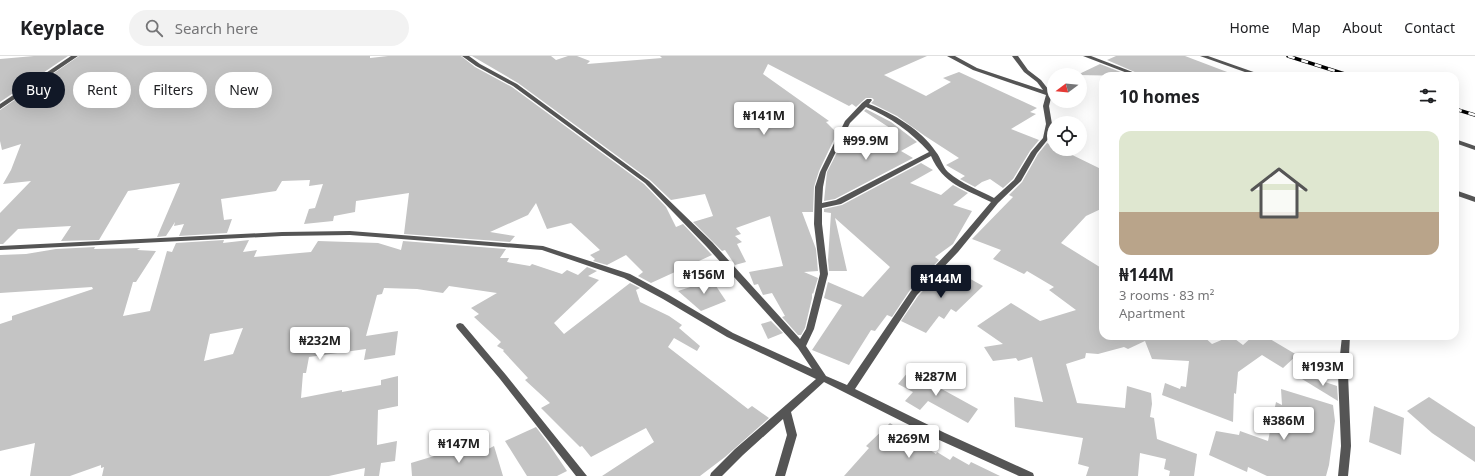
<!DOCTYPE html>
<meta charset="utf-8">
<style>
body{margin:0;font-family:"Noto Sans",sans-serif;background:#f2f2f2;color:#202124;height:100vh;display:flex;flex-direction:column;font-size:15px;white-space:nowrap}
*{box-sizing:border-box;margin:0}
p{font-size:13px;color:#757577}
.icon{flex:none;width:22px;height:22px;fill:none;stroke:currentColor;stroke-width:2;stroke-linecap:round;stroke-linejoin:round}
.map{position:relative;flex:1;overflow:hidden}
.sheet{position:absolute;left:1099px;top:16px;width:360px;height:268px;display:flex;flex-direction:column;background:#fff;border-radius:12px;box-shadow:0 4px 16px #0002}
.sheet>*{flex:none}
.top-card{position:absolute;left:12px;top:16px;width:380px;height:36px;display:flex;gap:8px}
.needle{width:26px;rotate:254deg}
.fabs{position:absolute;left:1047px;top:12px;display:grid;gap:8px}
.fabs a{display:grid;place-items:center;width:40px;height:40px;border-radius:50%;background:#fff;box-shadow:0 4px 16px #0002;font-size:20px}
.price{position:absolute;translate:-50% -34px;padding:0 9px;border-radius:4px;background:#fff;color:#222;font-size:13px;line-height:26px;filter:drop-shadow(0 1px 2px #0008)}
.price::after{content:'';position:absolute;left:50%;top:24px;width:12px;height:9px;margin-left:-6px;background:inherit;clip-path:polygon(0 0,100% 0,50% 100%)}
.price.selected{background:#111827;color:#fff}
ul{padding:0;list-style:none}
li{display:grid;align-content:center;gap:8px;height:212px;padding:0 20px}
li+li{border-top:1px solid #e0e0e0}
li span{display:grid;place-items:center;height:124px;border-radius:12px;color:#555}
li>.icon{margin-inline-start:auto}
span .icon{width:72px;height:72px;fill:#fffc;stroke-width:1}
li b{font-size:17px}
h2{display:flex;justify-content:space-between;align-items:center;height:48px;padding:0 20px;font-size:17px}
.chip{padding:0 14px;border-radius:18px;background:#fff;box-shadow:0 4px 16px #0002;font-size:14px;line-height:36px}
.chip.selected{background:#111827;color:#fff}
header{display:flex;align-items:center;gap:24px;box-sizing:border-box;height:56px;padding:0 20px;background:#fff;border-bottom:1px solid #e0e0e0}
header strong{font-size:19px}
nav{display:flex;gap:22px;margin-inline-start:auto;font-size:14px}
.search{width:280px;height:36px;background:#f2f2f2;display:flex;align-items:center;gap:10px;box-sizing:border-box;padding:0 14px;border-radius:22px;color:#757577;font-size:15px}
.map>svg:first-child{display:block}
.building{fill:#c4c4c4;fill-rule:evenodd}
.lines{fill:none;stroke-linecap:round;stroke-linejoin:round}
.street{fill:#555;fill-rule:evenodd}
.rail-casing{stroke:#000;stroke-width:3.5}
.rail{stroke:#fff;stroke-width:2.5;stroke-dasharray:7;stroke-linecap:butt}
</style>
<header>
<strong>Keyplace</strong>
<div class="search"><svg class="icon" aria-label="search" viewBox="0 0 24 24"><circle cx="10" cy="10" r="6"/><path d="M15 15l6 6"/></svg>Search here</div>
<nav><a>Home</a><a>Map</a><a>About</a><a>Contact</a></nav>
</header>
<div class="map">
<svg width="1475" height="420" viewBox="0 0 1475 420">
<rect width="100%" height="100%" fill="#fff"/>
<g class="building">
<path d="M34 0H68L0 46V3Z"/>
<path d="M79 0H370V2L388 0H461L475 11 512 31 644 128 666 151 676 171 683 168 712 199 651 227 638 220 643 216 626 199 607 209 593 205 595 203 590 199 600 194 571 167 547 173 536 147 528 159 490 176 515 180 510 186 404 178 409 137 356 145 355 156 334 160 333 165 304 168 309 153 315 152 323 128 309 130 310 124 282 125 276 135 221 143 224 164 232 163 227 177 179 180 184 168 174 170 175 166 166 180 157 181 180 127 128 135 99 184 61 185 71 170 18 173 3 188H0V157L31 125 3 128 11 114 21 88 2 94 0 85V54Z"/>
<path d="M472 0H551L556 4 568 0H577L590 5 587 8 662 2 660 0H927L884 19 926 40 951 26 943 22 959 16 1037 52 1030 56 1036 58 1011 73 1039 84 1030 95 1013 123 1003 132 990 123 982 126 975 131 960 123 965 120 946 109 959 102 925 80 897 60 871 47 874 44 872 42H866L856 51 852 48 849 50 768 8 763 18 829 65 826 66 837 77 819 115 814 131 813 156H802L816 193 818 215 804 216 818 222 813 238 812 237V242L805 272 801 279H798L782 261 785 260 772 237 763 239 758 228 754 229 749 216 783 210 770 160 736 172 741 178 735 180 742 186 737 188 746 206 735 209 725 194 722 195 693 166 713 160 705 138 671 144 650 124 518 27Z"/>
<path d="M1116 0H1185L1235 19 1144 20 1107 4Z"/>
<path d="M1100 8 1131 20 1077 19Z"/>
<path d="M866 53 891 66 917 86 901 95 913 102 835 143 824 145 827 116 844 83 873 91 894 78 889 75 893 74 864 55Z"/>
<path d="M1047 87 1054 90V93H1060L1103 114V152L1086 160 1061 187 1103 213V280H1183L1187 284 1203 280 1212 288 1231 280 1243 289 1253 280H1265L1297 299 1283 312 1262 299 1238 316 1236 338 1234 337 1233 366 1162 339 1165 327 1180 333 1181 330 1186 331 1189 305 1152 303 1145 285 1128 293 1124 291 1098 298 1086 297 1085 302 1066 308 1077 347 1125 352 1127 330 1151 337 1152 348 1150 361 1154 362 1157 383 1197 398 1194 420H1169L1170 415 1164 413 1166 403 1140 397 1138 420H1086L1089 411 1078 408 1083 382 1015 371 1014 341 1043 346 1032 301 1018 305 1016 302 993 305 984 291 1003 288 977 270 1011 247 1040 265 1076 254 1049 234 1054 231 1027 215 1024 218 993 203 1001 194 972 183 1013 141 1009 139 1022 126 1038 98Z"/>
<path d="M921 107 933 114 910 127 941 139 953 129 968 137 953 149 972 155 953 188 935 201 939 204 910 234 892 261 887 259 875 275 871 274 849 309 812 294 842 249 824 242 828 226 863 241 890 211 835 162 847 215H829L828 204 831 157 824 156V153L842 149Z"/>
<path d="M224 184 223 187 249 184 243 196 257 194 254 201 311 196 318 185 378 187 401 194 403 185 506 193 500 202H509L507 206 530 210 532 208 562 218 567 214 578 219 587 211 597 215 588 220 599 224 554 267 564 278 630 227 640 232 636 234 640 246 669 260 682 269 679 272 700 290 697 295 674 282 668 291 748 353 752 350 769 362 725 401 700 420H602L654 386 646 372 591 401 582 390 580 391 541 352 550 347 525 324 528 322 503 295 504 294 497 290 501 286 474 261 479 258 471 252 497 237 449 230 443 237 417 233 384 232 382 238 377 239 366 280 398 275 395 299 364 304 366 293 309 301 306 317H303L301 342 342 334V336L381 329V324L398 320V350L378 354 377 389 397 385 395 405 381 407 379 420H364L365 412 329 420H102L104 411 101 412V409L70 420H30L35 387 0 395V268L12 264V260L93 233 92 231 0 237V199L26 198 56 193 95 191 94 193 140 192 137 194 156 195 136 226H133L123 260 150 255 167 195 172 196 176 187ZM243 272 233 298 204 305 210 278Z"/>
<path d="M947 210 983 230 956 256 951 253 944 263 939 260 926 277 901 265 918 240Z"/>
<path d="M712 224 726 245 701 255 678 235Z"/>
<path d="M771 265 783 277 768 283 761 268Z"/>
<path d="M909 315 978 353 968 367 928 345 920 354 905 345 913 336 898 328Z"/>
<path d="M1304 319 1337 330 1338 345 1302 323Z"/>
<path d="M1281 333 1333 349 1335 365 1329 409 1326 420H1267L1248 411 1247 416 1209 399 1216 375 1239 379 1240 375 1268 385 1276 346 1282 349Z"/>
<path d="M1429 341 1475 371V406L1432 377 1407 355Z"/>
<path d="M1374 350 1404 362 1401 399 1369 386Z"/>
<path d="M890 367 936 398 937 396 950 404 953 400 969 409 971 406 1000 420H844L869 392 866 390Z"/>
<path d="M536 371 548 387 567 415 557 420H527L505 385Z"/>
<path d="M473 388 475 400 494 390 503 420H412L411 407 454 394 453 392 464 389 466 392Z"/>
</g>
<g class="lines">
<g class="street">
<path d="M71 0H78L0 53V48Z"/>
<path d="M462 0H469L480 8 517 28 649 125 712 186 800 283 806 273 820 218 814 168 815 131 820 116 845 65 862 47 867 43H871L872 44 869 48C892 57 922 74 936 96 941 102 942 110 948 116 962 128 979 134 994 142L1014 124 1031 96 1043 82 1046 68 1043 50 1046 39 973 14 947 0H955L977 12 1043 34 1037 26 1024 16 1012 0H1018L1028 14 1041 24 1052 38 1049 50 1052 68 1049 82 1037 97 1021 125 998 147 958 196 917 239 855 333 945 377 1033 417 1034 420H1019L937 383 824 326 791 356 797 379 785 420H775L787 379 783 363 743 399 722 420H710L711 417 735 393 816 323 727 281 663 243 624 222 542 194 350 179 282 180 0 194V190L282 176 350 175 543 190 630 218 669 239 733 277 812 313 798 292 706 190 645 127 513 30 476 10ZM866 51C890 61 911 76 929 96L836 144 822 147 823 131 826 116 850 67ZM931 100C943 128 965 133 991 146L952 192 911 235 847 329 826 320 806 290 814 273 828 218 822 168V152L841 148Z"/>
<path d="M1083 0H1091L1143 20H1135Z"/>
<path d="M1200 0H1208L1265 20H1256Z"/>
<path d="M1455 83 1475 90V94L1455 87Z"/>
<path d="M1455 134 1475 141V146L1455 139Z"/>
<path d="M460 267 463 268 506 319 587 420H576L500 323 457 272 456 270 457 268Z"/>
<path d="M1342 280H1350L1348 318 1351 390 1348 420H1338L1341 390 1338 318Z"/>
</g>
<g class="rail-casing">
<g id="rail">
<path d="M1288 0 1351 20"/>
<path d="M1455 53 1475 59"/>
</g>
</g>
<use href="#rail" class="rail"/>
</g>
</svg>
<div class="fabs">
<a><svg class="needle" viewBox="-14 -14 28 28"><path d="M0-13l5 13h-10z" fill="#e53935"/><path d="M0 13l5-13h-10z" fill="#757577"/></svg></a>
<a><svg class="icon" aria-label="locate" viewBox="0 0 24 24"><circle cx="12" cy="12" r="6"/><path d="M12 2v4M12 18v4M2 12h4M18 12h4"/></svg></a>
</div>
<b class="price" style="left:764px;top:80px">₦141M</b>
<b class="price" style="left:866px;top:105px">₦99.9M</b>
<b class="price" style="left:704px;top:239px">₦156M</b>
<b class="price selected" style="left:941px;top:243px">₦144M</b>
<b class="price" style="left:320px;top:305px">₦232M</b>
<b class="price" style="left:1323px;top:331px">₦193M</b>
<b class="price" style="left:936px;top:341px">₦287M</b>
<b class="price" style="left:1284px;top:385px">₦386M</b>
<b class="price" style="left:909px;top:403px">₦269M</b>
<b class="price" style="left:459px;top:408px">₦147M</b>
<div class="top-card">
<a class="chip selected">Buy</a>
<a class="chip">Rent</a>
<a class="chip">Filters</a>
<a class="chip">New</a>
</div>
<section class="sheet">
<h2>10 homes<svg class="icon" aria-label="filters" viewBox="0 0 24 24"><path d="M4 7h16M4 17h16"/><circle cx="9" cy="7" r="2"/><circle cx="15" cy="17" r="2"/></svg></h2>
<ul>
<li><span style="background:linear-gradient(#dfe7d0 65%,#b9a48a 0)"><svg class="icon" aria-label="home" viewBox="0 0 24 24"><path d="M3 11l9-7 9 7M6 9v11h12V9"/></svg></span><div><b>₦144M</b><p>3 rooms · 83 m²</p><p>Apartment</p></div></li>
</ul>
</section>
</div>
